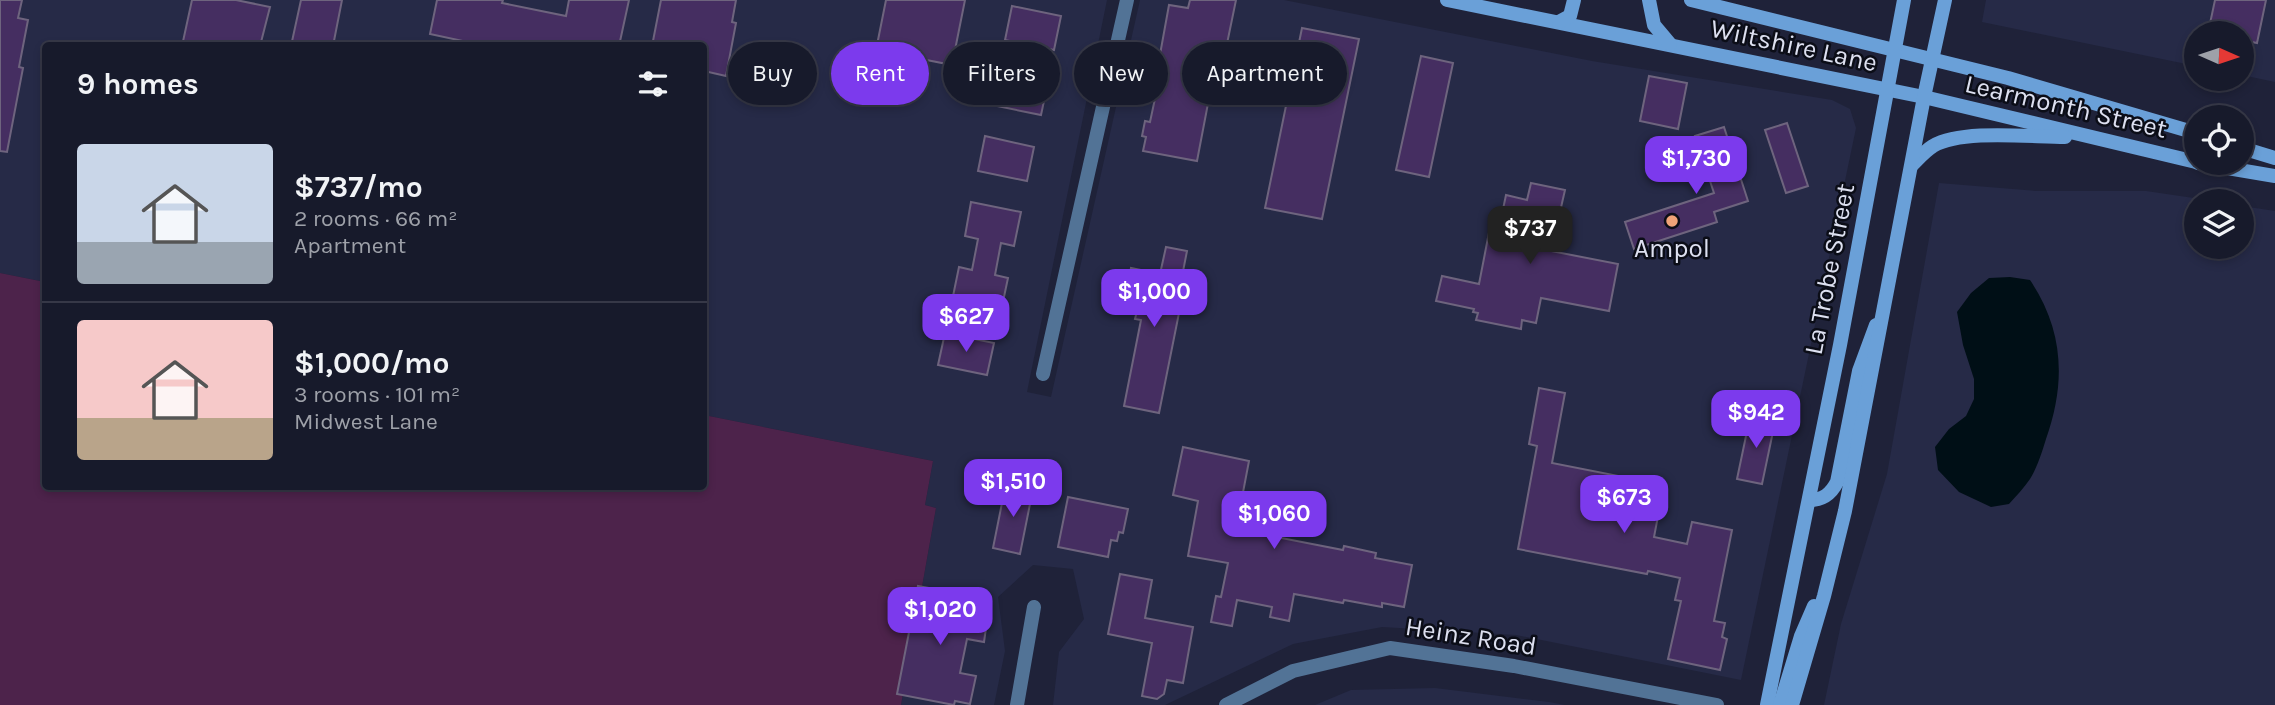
<!DOCTYPE html>
<meta charset="utf-8">
<style>
body{margin:0;font-family:Karla,sans-serif;background:#242737;color:#f1f3f6;height:100vh;display:flex;flex-direction:column;font-size:26px;white-space:nowrap}
*{box-sizing:border-box;margin:0}
p{font-size:23px;color:#9ea1a9}
.icon{flex:none;width:38px;height:38px;fill:none;stroke:currentColor;stroke-width:2;stroke-linecap:round;stroke-linejoin:round}
.map{position:relative;flex:1;overflow:hidden}
.side{position:absolute;left:42px;top:42px;width:665px;height:448px;display:flex;flex-direction:column;background:#171a2b;border-radius:7px;box-shadow:0 4px 10px #0003,0 0 0 2px #363847}
.side>*{flex:none}
.hud{position:absolute;left:728px;top:42px;width:665px;height:63px;display:flex;gap:14px}
.needle{width:46px;rotate:93deg}
.controls{position:absolute;left:2184px;top:21px;display:grid;gap:14px}
.controls a{display:grid;place-items:center;width:70px;height:70px;border-radius:50%;background:#171a2b;box-shadow:0 4px 10px #0003,0 0 0 2px #363847;font-size:35px}
.price{position:absolute;translate:-50% -60px;padding:0 16px;border-radius:14px;background:#7c3aed;color:#fff;font-size:23px;line-height:46px;filter:drop-shadow(0 2px 4px #0008)}
.price::after{content:'';position:absolute;left:50%;top:42px;width:21px;height:16px;margin-left:-10px;background:inherit;clip-path:polygon(0 0,100% 0,50% 100%)}
.price.current{background:#222;color:#fff}
ul{padding:0;list-style:none}
li{display:flex;align-items:center;gap:21px;height:175px;padding:0 35px}
li+li{border-top:2px solid #363847}
li span{display:grid;place-items:center;flex:none;width:196px;height:140px;border-radius:7px;color:#555}
li>.icon{margin-inline-start:auto}
span .icon{width:84px;height:84px;fill:#fffc;stroke-width:1}
li b{font-size:30px}
h2{display:flex;justify-content:space-between;align-items:center;height:84px;padding:0 35px;font-size:30px}
.pill{padding:0 24px;border-radius:32px;background:#171a2b;box-shadow:0 4px 10px #0003,0 0 0 2px #363847;font-size:24px;line-height:63px}
.pill.current{background:#7c3aed;color:#fff}
.map>svg:first-child{display:block}
.built{fill:#262a47}
.green{fill:#4d234b}
.water{fill:#000f16}
.building{fill:#452e61;stroke:#6e647e;stroke-width:2}
.lines{fill:none;stroke-linecap:round;stroke-linejoin:round}
.minor{stroke:#527396;stroke-width:14}
.secondary{stroke:#6aa0d8;stroke-width:14}
.poi-dot{fill:#efa378;stroke:#0b0d17;stroke-width:2.5}
.labels{text-anchor:middle;stroke-width:5;stroke-linejoin:round;paint-order:stroke}
.street-label{font-size:26px;fill:#dde0f0;stroke:#0b0d17}
.poi-label{font-size:26px;fill:#dde0f0;stroke:#0b0d17}
</style>
<div class="map">
<svg width="2275" height="705" viewBox="0 0 2275 705">
<rect width="100%" height="100%" fill="#1f2239"/>
<g class="built">
<path d="M0 0H1107L1027 392 1051 397 1140 0H1284L1592 61 1832 100 1850 109 1856 128 1741 680 1516 635 1382 627 1293 644 1165 705H1053L1059 652 1084 619 1073 569 1033 565 998 597 1005 651 994 705H901L936 508 925 505 933 461 704 415V46H46L45 282 0 273Z"/>
<path d="M1986 0H2275V82L2242 75V33H2196V66L1982 22Z"/>
<path d="M1939 183 2036 191H2146L2214 201H2196V247H2242V206L2275 211V705H1824L1841 624 1887 474Z"/>
<path d="M1435 688 1549 702 1565 705H1315L1351 690Z"/>
</g>
<path class="green" d="M0 273 45 282 46 486H704V415L933 461 925 505 936 508 901 705H0Z"/>
<path class="water" d="M2010 277 2030 280C2064 331 2066 382 2046 439 2042 452 2037 468 2030 479 2024 488 2016 496 2009 504L1991 507 1959 492 1938 470 1935 447 1949 429 1966 416 1974 399V379L1963 345 1957 312 1971 293 1989 278Z"/>
<g class="building">
<path d="M0 0H22L18 18 28 20 19 67 23 68 7 152 0 151Z"/>
<path d="M192 0H236L270 7 260 46H182Z"/>
<path d="M301 0H342L333 46H291Z"/>
<path d="M437 0H503L502 3 566 16 569 0H629L619 46H486L430 34Z"/>
<path d="M661 0H736L732 22 736 23 726 76 704 71V46H652Z"/>
<path d="M886 0H965L952 65 876 50Z"/>
<path d="M1190 0H1236L1221 73 1214 72 1197 161 1143 151 1146 137 1142 136 1145 121 1150 122 1156 94 1153 93 1169 5 1188 8Z"/>
<path d="M2215 0H2266L2257 43 2242 40V33H2208Z"/>
<path d="M1012 6 1061 16 1054 50 1005 40Z"/>
<path d="M1302 28 1359 39 1322 219 1265 208Z"/>
<path d="M1421 56 1453 63 1429 177 1396 170Z"/>
<path d="M999 71 1048 82 1041 115 992 105Z"/>
<path d="M1649 76 1687 83 1678 129 1640 121Z"/>
<path d="M1787 123 1808 186 1786 193 1765 130Z"/>
<path d="M1724 127 1748 201 1714 212 1717 222 1634 249 1625 222 1714 193 1695 136Z"/>
<path d="M985 136 1034 147 1027 181 978 171Z"/>
<path d="M1531 183 1565 190 1551 251 1618 264 1609 311 1541 298 1536 323 1522 320 1521 329 1476 320 1478 313 1473 312 1474 309 1436 301 1442 276 1479 284 1493 212 1502 214 1506 195 1527 200Z"/>
<path d="M971 202 1021 212 1014 246 1001 243 995 275 1008 278 1001 311 952 301 959 267 972 270 978 239 965 236Z"/>
<path d="M1166 247 1187 251 1175 312 1179 313 1159 413 1124 406 1141 320 1135 319 1137 311 1123 308 1131 268 1160 274Z"/>
<path d="M945 333 994 343 987 375 938 365Z"/>
<path d="M1539 388 1565 393 1552 463 1664 485 1654 537 1687 544 1692 522 1732 530 1714 621 1725 623 1722 637 1727 639 1720 670 1668 659 1681 601 1675 600 1680 578 1648 571 1647 574 1518 549 1537 446 1529 444Z"/>
<path d="M1750 417 1775 422 1762 484 1737 479Z"/>
<path d="M1183 447 1249 461 1236 529 1343 550 1344 546 1376 553 1375 558 1412 565 1404 607 1382 603V607L1344 600 1343 603 1294 594 1289 621 1270 617 1272 607 1237 600 1232 626 1211 622 1216 596 1221 597 1228 563 1188 556 1198 501 1173 495Z"/>
<path d="M1006 483 1033 489 1020 554 993 548Z"/>
<path d="M1068 497 1128 509 1123 533 1119 532 1117 541 1111 540 1108 557 1058 547Z"/>
<path d="M1120 574 1152 580 1145 618 1193 627 1183 683 1167 680 1164 694 1157 699 1142 696 1152 643 1108 634Z"/>
<path d="M918 586 973 596 970 611 980 613 979 620 987 621 984 642 967 639 960 673 976 676 970 704 955 701 954 705 897 694Z"/>
</g>
<g class="lines">
<g class="minor">
<path d="M1043 374 1127 0"/>
<path d="M1017 705 1034 607"/>
<path d="M1226 705 1293 671 1390 648 1514 666 1717 705"/>
</g>
<g class="secondary">
<path d="M1447 0 1924 97 2196 162"/>
<path d="M1649 0 1654 25 1670 44"/>
<path d="M1691 0 2008 78 2196 133"/>
<path d="M1559 22 1570 16 1574 0"/>
<path d="M2242 148 2275 158"/>
<path d="M2198 163 2275 176"/>
<path d="M1912 165C1919 158 1925 151 1933 146 1962 129 2030 137 2065 137"/>
<path d="M1809 500C1823 500 1831 494 1837 482L1859 371 1876 325"/>
<path d="M1767 705 1840 345 1904 0"/>
<path d="M1780 705 1801 636 1814 606"/>
<path d="M1792 705 1824 596 1845 511 1924 97 1945 0"/>
</g>
</g>
<circle class="poi-dot" cx="1672" cy="221" r="7"/>
<g class="labels">
<g class="street-label">
<text transform="translate(1794 45) rotate(12)" y="9">Wiltshire Lane</text>
<text transform="translate(2066 106) rotate(13)" y="9">Learmonth Street</text>
<text transform="translate(1829 269) rotate(-79)" y="9">La Trobe Street</text>
<text transform="translate(1471 636) rotate(9)" y="9">Heinz Road</text>
</g>
<g class="poi-label">
<text x="1672" y="257">Ampol</text>
</g>
</g>
</svg>
<div class="controls">
<a><svg class="needle" viewBox="-14 -14 28 28"><path d="M0-13l5 13h-10z" fill="#e53935"/><path d="M0 13l5-13h-10z" fill="#9ea1a9"/></svg></a>
<a><svg class="icon" aria-label="locate" viewBox="0 0 24 24"><circle cx="12" cy="12" r="6"/><path d="M12 2v4M12 18v4M2 12h4M18 12h4"/></svg></a>
<a><svg class="icon" aria-label="layers" viewBox="0 0 24 24"><path d="M12 4l9 5-9 5-9-5zM3 14l9 5 9-5"/></svg></a>
</div>
<b class="price" style="left:1696px;top:196px">$1,730</b>
<b class="price current" style="left:1530px;top:266px">$737</b>
<b class="price" style="left:1154px;top:329px">$1,000</b>
<b class="price" style="left:966px;top:354px">$627</b>
<b class="price" style="left:1756px;top:450px">$942</b>
<b class="price" style="left:1013px;top:519px">$1,510</b>
<b class="price" style="left:1624px;top:535px">$673</b>
<b class="price" style="left:1274px;top:551px">$1,060</b>
<b class="price" style="left:940px;top:647px">$1,020</b>
<div class="hud">
<a class="pill">Buy</a>
<a class="pill current">Rent</a>
<a class="pill">Filters</a>
<a class="pill">New</a>
<a class="pill">Apartment</a>
</div>
<section class="side">
<h2>9 homes<svg class="icon" aria-label="filters" viewBox="0 0 24 24"><path d="M4 7h16M4 17h16"/><circle cx="9" cy="7" r="2"/><circle cx="15" cy="17" r="2"/></svg></h2>
<ul>
<li><span style="background:linear-gradient(#c9d6e8 70%,#9aa5b1 0)"><svg class="icon" aria-label="home" viewBox="0 0 24 24"><path d="M3 11l9-7 9 7M6 9v11h12V9"/></svg></span><div><b>$737/mo</b><p>2 rooms · 66 m²</p><p>Apartment</p></div></li>
<li><span style="background:linear-gradient(#f6c9c9 70%,#b9a48a 0)"><svg class="icon" aria-label="home" viewBox="0 0 24 24"><path d="M3 11l9-7 9 7M6 9v11h12V9"/></svg></span><div><b>$1,000/mo</b><p>3 rooms · 101 m²</p><p>Midwest Lane</p></div></li>
</ul>
</section>
</div>
